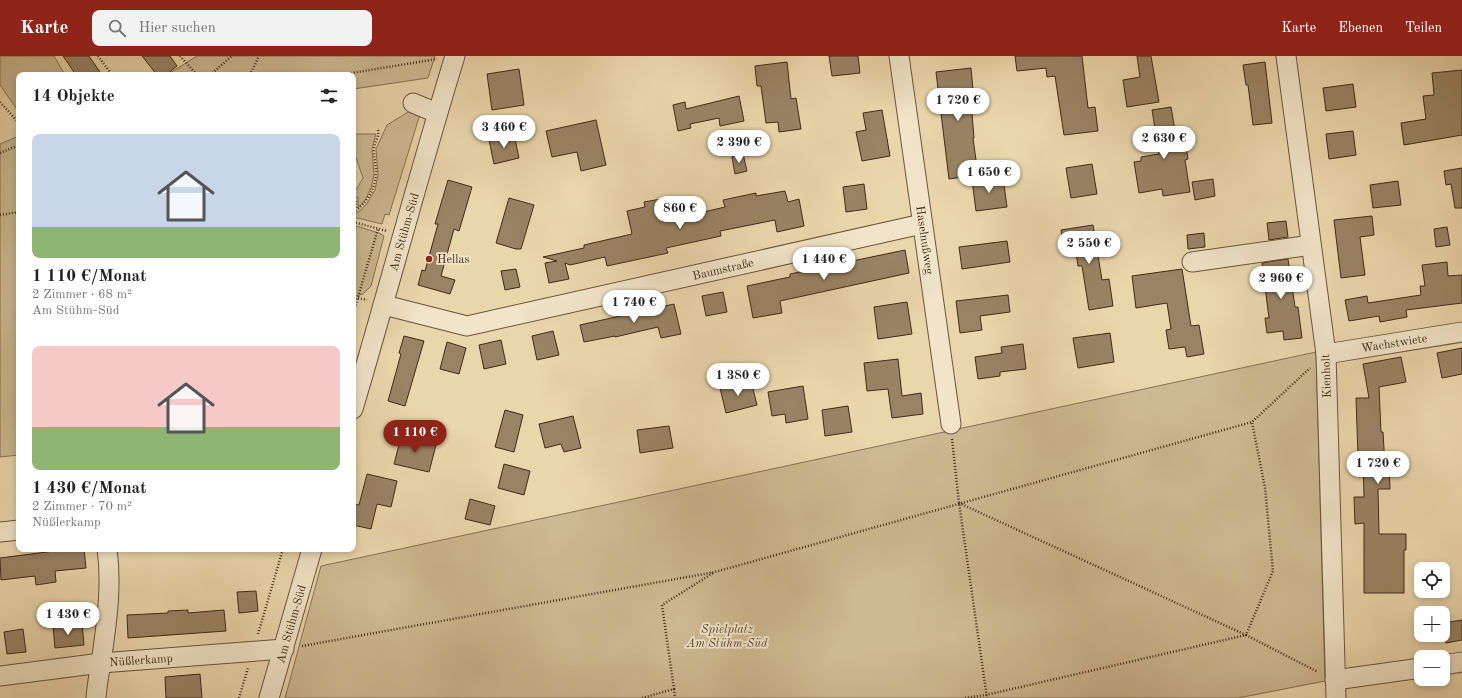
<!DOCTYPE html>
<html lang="de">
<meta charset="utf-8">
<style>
body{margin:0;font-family:"Old Standard TT",serif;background:#f2f2f2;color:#222;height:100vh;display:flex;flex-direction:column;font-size:15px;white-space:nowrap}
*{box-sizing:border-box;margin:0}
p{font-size:13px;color:#767676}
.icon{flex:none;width:22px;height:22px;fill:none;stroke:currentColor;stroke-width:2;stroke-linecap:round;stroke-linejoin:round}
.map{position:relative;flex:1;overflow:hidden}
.panel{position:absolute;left:16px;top:16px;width:340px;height:480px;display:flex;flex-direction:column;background:#fff;border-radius:8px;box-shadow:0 2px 6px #0003}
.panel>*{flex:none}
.tools{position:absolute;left:1414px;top:506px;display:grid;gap:8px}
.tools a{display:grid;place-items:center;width:36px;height:36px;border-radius:8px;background:#fff;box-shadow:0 2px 6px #0003;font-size:20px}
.price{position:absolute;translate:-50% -34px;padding:0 9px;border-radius:14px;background:#fff;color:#222;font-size:13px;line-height:26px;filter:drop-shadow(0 1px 2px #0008)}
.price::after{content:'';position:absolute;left:50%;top:24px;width:12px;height:9px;margin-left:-6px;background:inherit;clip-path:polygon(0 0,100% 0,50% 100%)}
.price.active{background:#8f2418;color:#fff}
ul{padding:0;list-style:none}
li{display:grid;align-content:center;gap:8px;height:212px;padding:0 16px}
li span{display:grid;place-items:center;height:124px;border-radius:8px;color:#555}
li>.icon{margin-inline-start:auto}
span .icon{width:72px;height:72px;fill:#fffc;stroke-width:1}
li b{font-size:17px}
h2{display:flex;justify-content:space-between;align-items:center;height:48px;padding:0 16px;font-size:17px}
header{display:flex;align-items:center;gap:24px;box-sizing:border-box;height:56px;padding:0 20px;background:#8f2418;color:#fff}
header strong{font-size:19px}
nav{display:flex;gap:22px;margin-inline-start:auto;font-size:14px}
.search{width:280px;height:36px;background:#f2f2f2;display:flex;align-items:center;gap:10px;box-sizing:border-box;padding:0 14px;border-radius:8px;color:#767676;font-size:15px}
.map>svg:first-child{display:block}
.green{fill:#cdb992;stroke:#877255}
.building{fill:#998364;stroke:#412a18}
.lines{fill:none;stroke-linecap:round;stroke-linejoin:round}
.minor-casing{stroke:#6b553d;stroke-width:21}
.path{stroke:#412a18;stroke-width:2.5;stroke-dasharray:1 2;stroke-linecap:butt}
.minor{stroke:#f1e4c8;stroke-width:19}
.poi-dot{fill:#8f2418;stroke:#f1e4c8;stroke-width:1.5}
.labels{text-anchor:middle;stroke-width:3.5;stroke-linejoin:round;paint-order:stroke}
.street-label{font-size:12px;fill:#412a18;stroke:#f1e4c8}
.poi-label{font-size:12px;fill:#412a18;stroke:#f1e4c8;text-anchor:start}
.park-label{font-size:12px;font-style:italic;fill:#5d4730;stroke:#f1e4c8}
</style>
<header>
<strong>Karte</strong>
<div class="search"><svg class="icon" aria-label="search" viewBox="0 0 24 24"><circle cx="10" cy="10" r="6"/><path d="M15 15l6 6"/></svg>Hier suchen</div>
<nav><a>Karte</a><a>Ebenen</a><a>Teilen</a></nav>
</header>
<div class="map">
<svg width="1462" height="642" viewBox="0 0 1462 642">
<rect width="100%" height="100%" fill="#ead6ab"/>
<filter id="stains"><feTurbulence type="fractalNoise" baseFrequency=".005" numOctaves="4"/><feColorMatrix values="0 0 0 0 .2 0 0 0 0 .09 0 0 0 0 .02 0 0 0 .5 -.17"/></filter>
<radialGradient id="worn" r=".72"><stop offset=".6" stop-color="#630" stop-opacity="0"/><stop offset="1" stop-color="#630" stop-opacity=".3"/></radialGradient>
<g class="green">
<path d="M0 0H54L65 19H19V56L0 29Z"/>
<path d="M197 0H435L428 22 353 33V19H167Z"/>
<path d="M413 53 421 55 389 159 385 158 382 168 353 161V159L361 154 368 146 375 134 378 119 376 93 387 69Z"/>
<path d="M353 78H376L372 93 374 119 371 132 365 144 358 152V142L353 139 363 122 353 93Z"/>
<path d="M19 80V399L0 401V88Z"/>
<path d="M353 169 379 177 384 180 371 230 363 238 353 241 355 227H353Z"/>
<path d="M1316 296 1325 625 1238 642H285L321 510Z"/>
</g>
<g class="building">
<path d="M63 0H89L102 19H76Z"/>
<path d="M142 0H170L177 10 166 19H157Z"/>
<path d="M829 0H858L860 17 832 20Z"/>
<path d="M1015 0H1082L1088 52 1095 51 1098 75 1064 79 1055 20 1047 21 1046 12 1017 15Z"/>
<path d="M1137 0H1151L1159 46 1127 51 1123 24 1140 21Z"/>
<path d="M787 6 791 43 796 42 801 73 779 76 778 66 766 67 761 30H757L755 10Z"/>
<path d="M1265 6 1272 67 1253 69 1248 29H1246L1243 9Z"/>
<path d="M971 12 973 34H970L974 82H973L978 119 949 123 936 16Z"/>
<path d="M519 13 524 49 492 54 487 18Z"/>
<path d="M1462 14V79L1404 89 1401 67 1426 63 1423 40 1434 39 1432 17Z"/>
<path d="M1353 28 1356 51 1326 55 1323 32Z"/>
<path d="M739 40 744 65 720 70 719 62 690 68 691 72 678 75 673 49 685 46 686 53Z"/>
<path d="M1171 51 1178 92 1186 90 1188 103 1185 104 1190 136 1163 140 1162 133 1139 137 1134 106 1141 105V101L1159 98 1152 54Z"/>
<path d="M882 54 890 100 862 105 856 76 866 74 863 57Z"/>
<path d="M596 64 606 109 581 115 577 96 552 101 546 75Z"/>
<path d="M1353 75 1356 99 1329 103 1326 78Z"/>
<path d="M514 78 519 102 494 108 489 84Z"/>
<path d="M743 98 747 115 735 118 732 101Z"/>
<path d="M1092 108 1097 138 1071 142 1066 112Z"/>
<path d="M1462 112V152H1455L1451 128 1446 129 1444 115Z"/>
<path d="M1003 121 1007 151 976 155 972 124Z"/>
<path d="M1213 123 1215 140 1195 144 1192 126Z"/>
<path d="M448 124 472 131 459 175 454 173 441 220 455 224 450 238 418 229 422 214 425 215 438 168H435Z"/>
<path d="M1398 125 1401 149 1373 152 1370 129Z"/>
<path d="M864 128 867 153 846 156 843 131Z"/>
<path d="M785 135 788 146 799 143 804 170 777 176 775 164 720 175 721 180 666 192 668 197 607 210 605 201 570 209 565 207 569 223 549 227 545 207 557 205 543 201 584 192V189L632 178 627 155 645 151 644 146 661 143 665 165 725 151 723 144 756 137V140Z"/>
<path d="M509 142 534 149 521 193H516L496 187Z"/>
<path d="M1372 160 1374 179 1360 181 1365 219 1341 222 1334 164Z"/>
<path d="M1286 165 1288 181 1269 184 1267 167Z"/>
<path d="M1093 169 1102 224 1109 223 1113 250 1089 254 1082 210H1078L1076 196 1065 198 1061 174Z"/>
<path d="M1447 171 1450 189 1436 191 1434 173Z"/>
<path d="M1204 177 1205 191 1188 193 1187 179Z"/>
<path d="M1007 185 1010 206 962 213 959 191Z"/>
<path d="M905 194 909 217 780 245 782 257 753 262 747 230 790 221V218Z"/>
<path d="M1288 203 1295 251H1298L1302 282 1284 284 1283 275 1267 277 1265 262H1269L1262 207Z"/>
<path d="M1447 206 1448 220 1462 219V247L1406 254 1407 261 1380 266 1379 260 1349 265 1345 244 1367 240 1368 247 1421 239 1420 230H1425L1422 209Z"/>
<path d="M516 213 520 231 505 234 501 215Z"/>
<path d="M1182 213 1191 270 1199 269 1204 298 1187 301 1185 291 1169 293 1166 274 1171 273 1167 247 1136 252 1132 220Z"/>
<path d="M723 236 727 256 706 260 702 240Z"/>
<path d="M1008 239 1010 256 980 260 982 274 960 277 956 245Z"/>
<path d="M907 246 912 278 878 283 874 251Z"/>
<path d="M674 248 681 278 661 282 658 271 615 281V280L584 286 580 269Z"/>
<path d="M553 275 559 299 537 304 532 280Z"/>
<path d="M1110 277 1114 306 1078 312 1073 282Z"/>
<path d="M404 280 424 285 405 350 388 345 401 298 399 297Z"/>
<path d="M501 284 506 308 484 313 479 289Z"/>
<path d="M447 286 466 292 459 318 440 313Z"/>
<path d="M1023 288 1026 313 1000 316V320L978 323 975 301 1002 297 1001 291Z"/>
<path d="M1462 292V318L1442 322 1437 297Z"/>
<path d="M1401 301 1406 326 1379 331 1381 376H1383L1385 410H1389L1390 433H1378L1379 478H1406V494H1404V537H1364V467L1355 468 1354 441H1364L1363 400H1358L1356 342H1369L1363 308Z"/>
<path d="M898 303 902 340 921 337 923 358 892 362 888 333 867 335 864 307Z"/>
<path d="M751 325 757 349 726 357 720 332Z"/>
<path d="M803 330 808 363 786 367 785 358 772 360 768 336Z"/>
<path d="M848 350 852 376 825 380 822 354Z"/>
<path d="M505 354 523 359 514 396 495 391Z"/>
<path d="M573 360 581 392 564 396 561 388 545 392 539 368Z"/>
<path d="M669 370 673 392 640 397 637 374Z"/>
<path d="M401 381 436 389 429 416 394 408Z"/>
<path d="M504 408 530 415 524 439 498 432Z"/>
<path d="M367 418 397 425 391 451 377 448 371 473 353 469V448L359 449Z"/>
<path d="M470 443 495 450 490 469 465 463Z"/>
<path d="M70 493H84L86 512 55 515 56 526 36 529 35 520 1 524 0 502Z"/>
<path d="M256 535 258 555 239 557 237 536Z"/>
<path d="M188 554V557L224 554 226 575 128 582 127 559 168 557V555Z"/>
<path d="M1462 564V584L1446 587 1443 567Z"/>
<path d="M82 567 84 589 55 592 53 570Z"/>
<path d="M23 573 26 596 7 598 4 576Z"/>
<path d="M200 618 202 642H166L165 621Z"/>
</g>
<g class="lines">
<g class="minor-casing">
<g id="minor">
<path d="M899 0 951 368"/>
<path d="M1286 0 1326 298 1336 642"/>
<path d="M413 47 437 57"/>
<path d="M1192 206 1311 189"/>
<path d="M384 249 467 270 922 168"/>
<path d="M1326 298 1462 276"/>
<path d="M353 353C388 235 419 117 455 0"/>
<path d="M0 476 19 474"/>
<path d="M1443 609 1462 606"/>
<path d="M0 620 101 607 284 593"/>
<path d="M1335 624 1421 612"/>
<path d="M96 642C97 627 100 614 102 600 107 564 112 529 107 493"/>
<path d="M269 642 312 493"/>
</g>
</g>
<g class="path">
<path d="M98 0 112 19"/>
<path d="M180 0 197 19"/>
<path d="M210 19 232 0"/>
<path d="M250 19 259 0"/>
<path d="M339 19 437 3"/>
<path d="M0 46 19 67"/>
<path d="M0 97 19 89"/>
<path d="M353 140 356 143V152L354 155"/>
<path d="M353 156C366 149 376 132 376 116 376 109 374 102 374 94 374 86 380 81 378 73"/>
<path d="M0 159 19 156"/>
<path d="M353 166 387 175"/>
<path d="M358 242 367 244"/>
<path d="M353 258 378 173"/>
<path d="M952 383 959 447 987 642"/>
<path d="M959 447 1246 579 1273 515 1265 432 1252 366"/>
<path d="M258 578 283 493"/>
<path d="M302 590 715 516 1252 366 1310 312"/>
<path d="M674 633 675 642"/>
<path d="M239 642 248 612"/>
<path d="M642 642 674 633 662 549 713 517"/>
<path d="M965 642 986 639 1246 579 1318 616"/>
</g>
<use href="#minor" class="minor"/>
</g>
<circle class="poi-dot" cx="429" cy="203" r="4"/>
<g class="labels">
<g class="street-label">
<text transform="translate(404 176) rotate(-74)" y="4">Am Stühm-Süd</text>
<text transform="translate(925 184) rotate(82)" y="4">Haselnußweg</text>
<text transform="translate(723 213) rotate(-13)" y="4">Baumstraße</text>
<text transform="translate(1394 287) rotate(-9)" y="4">Wachstwiete</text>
<text transform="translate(1326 320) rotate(-92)" y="4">Kienholt</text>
<text transform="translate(291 568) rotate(-74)" y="4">Am Stühm-Süd</text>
<text transform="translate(141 604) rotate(-4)" y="4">Nüßlerkamp</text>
</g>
<g class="poi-label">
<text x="437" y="207">Hellas</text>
</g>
<g class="park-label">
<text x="727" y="577">Spielplatz<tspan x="727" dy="14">Am Stühm-Süd</tspan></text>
</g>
</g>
<rect width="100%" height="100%" filter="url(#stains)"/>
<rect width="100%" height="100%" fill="url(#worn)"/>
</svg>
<div class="tools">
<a><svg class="icon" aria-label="locate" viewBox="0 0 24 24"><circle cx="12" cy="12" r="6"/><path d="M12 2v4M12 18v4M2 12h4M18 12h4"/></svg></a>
<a>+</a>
<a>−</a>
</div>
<b class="price" style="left:958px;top:66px">1 720 €</b>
<b class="price" style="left:504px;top:93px">3 460 €</b>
<b class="price" style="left:1164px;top:104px">2 630 €</b>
<b class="price" style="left:739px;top:108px">2 390 €</b>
<b class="price" style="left:989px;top:138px">1 650 €</b>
<b class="price" style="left:680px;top:174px">860 €</b>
<b class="price" style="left:1089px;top:209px">2 550 €</b>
<b class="price" style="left:824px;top:225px">1 440 €</b>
<b class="price" style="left:1281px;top:244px">2 960 €</b>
<b class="price" style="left:634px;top:268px">1 740 €</b>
<b class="price" style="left:738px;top:341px">1 380 €</b>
<b class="price active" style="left:415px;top:398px">1 110 €</b>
<b class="price" style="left:1378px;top:429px">1 720 €</b>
<b class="price" style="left:68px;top:580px">1 430 €</b>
<section class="panel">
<h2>14 Objekte<svg class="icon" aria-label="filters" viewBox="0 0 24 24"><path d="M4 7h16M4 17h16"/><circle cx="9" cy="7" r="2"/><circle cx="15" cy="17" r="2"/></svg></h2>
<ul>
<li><span style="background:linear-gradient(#c9d6e8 75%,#8fb573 0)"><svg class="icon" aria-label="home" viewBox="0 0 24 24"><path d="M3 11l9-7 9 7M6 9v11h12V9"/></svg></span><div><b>1 110 €/Monat</b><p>2 Zimmer · 68 m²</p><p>Am Stühm-Süd</p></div></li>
<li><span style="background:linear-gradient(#f6c9c9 65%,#8fb573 0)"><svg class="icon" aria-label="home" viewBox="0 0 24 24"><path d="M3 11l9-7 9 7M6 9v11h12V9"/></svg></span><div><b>1 430 €/Monat</b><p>2 Zimmer · 70 m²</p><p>Nüßlerkamp</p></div></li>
</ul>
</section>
</div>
